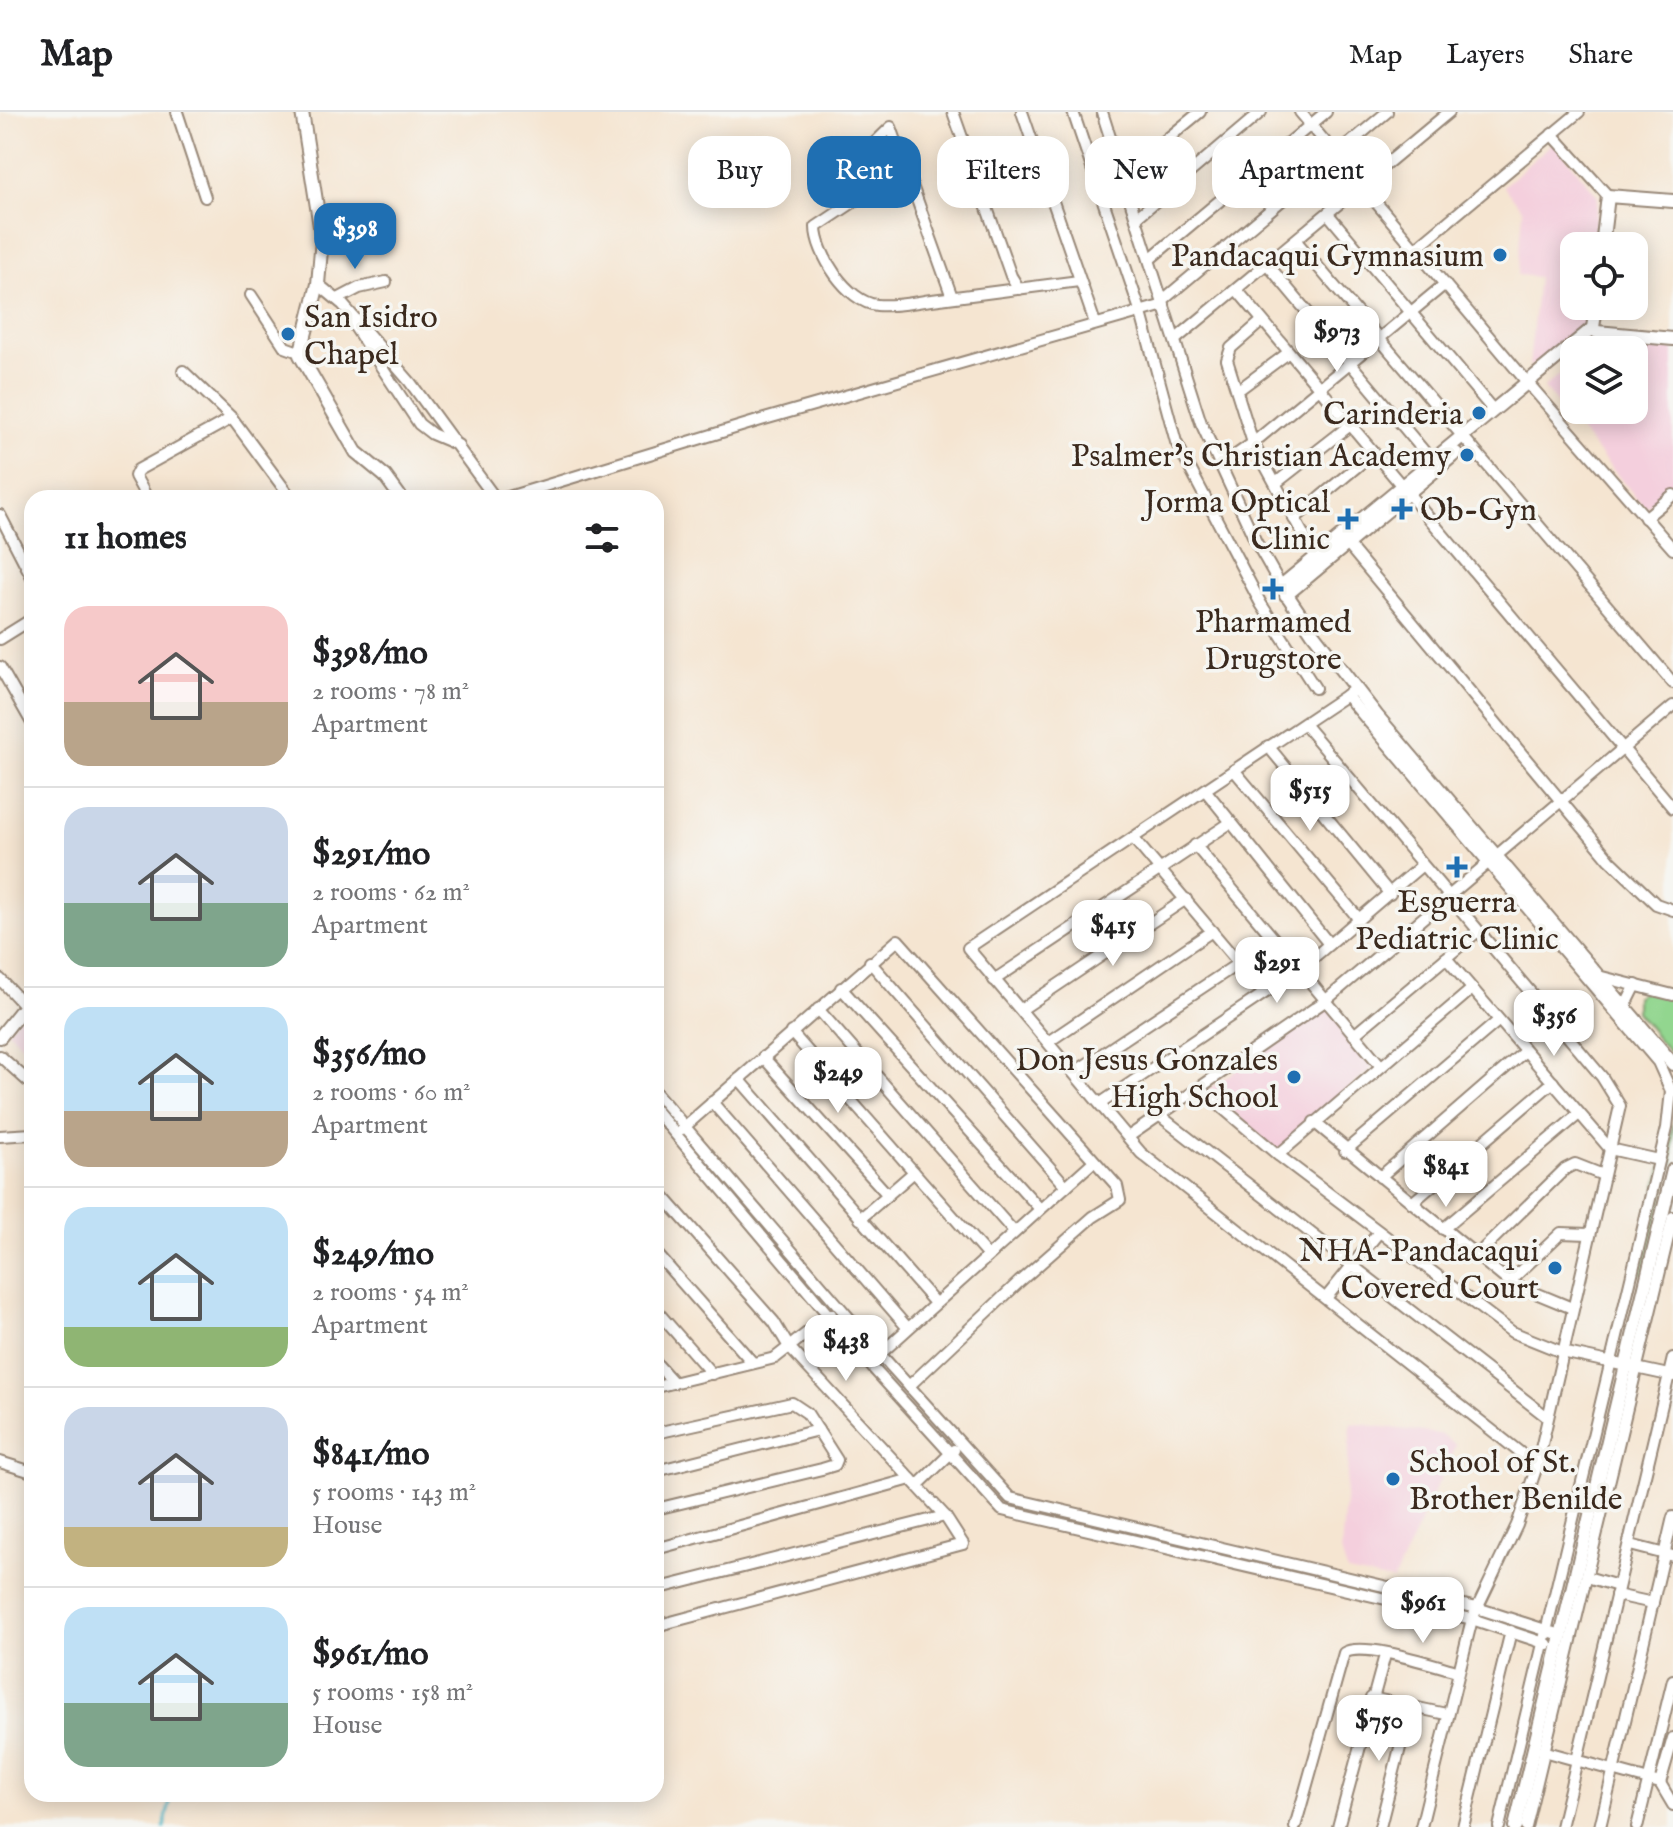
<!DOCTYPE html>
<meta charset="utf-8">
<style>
body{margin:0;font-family:"IM FELL English",serif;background:#f6f6f6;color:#202124;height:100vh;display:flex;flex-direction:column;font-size:30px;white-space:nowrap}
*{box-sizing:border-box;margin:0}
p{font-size:26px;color:#757577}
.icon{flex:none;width:44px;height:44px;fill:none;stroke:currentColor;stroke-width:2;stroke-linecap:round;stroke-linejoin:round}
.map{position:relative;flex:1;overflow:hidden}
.panel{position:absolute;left:24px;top:378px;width:640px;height:1312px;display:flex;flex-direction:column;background:#fff;border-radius:24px;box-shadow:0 4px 20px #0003}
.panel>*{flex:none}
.banner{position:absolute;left:688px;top:24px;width:760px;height:72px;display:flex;gap:16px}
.buttons{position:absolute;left:1560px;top:120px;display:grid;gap:16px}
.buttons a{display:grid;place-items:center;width:88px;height:88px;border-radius:16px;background:#fff;box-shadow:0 4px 20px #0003;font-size:40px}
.price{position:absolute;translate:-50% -68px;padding:0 18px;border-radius:16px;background:#fff;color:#222;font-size:26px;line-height:52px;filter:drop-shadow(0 2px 4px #0008)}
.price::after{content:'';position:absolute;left:50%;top:48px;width:24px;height:18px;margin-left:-12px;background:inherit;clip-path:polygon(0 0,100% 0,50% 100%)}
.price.on{background:#1f6fb2;color:#fff}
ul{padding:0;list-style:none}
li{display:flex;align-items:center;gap:24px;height:200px;padding:0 40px}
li+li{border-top:2px solid #e0e0e0}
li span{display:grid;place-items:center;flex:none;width:224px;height:160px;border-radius:24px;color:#555}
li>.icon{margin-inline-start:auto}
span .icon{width:96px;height:96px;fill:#fffc;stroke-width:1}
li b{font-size:34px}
h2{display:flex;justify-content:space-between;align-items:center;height:96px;padding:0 40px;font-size:34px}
.chip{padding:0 28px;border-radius:24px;background:#fff;box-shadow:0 4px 20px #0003;font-size:28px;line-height:72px}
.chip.on{background:#1f6fb2;color:#fff}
header{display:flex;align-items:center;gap:48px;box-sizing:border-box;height:112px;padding:0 40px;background:#fff;border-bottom:2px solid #e0e0e0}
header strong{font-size:38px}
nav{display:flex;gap:44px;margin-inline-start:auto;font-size:28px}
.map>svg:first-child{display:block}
.built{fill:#f4cfdd}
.green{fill:#92d68f;stroke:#668056;stroke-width:2}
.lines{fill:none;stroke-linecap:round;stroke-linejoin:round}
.stream{stroke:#50bacc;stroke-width:3}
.minor-casing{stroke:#988878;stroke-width:14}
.tertiary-casing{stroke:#988878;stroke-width:16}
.minor{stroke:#fff;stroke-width:10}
.tertiary{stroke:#fff;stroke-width:12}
.poi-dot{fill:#1f6fb2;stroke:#f6f6f2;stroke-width:3}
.labels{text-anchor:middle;stroke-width:7;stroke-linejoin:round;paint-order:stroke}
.poi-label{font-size:32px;fill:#3b2a1e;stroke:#f6f6f2;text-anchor:end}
</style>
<header>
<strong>Map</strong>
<nav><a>Map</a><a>Layers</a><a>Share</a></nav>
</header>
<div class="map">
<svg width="1673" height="1715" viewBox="0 0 1673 1715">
<rect width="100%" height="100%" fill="#f6f6f2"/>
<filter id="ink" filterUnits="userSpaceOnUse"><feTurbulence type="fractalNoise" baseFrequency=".0125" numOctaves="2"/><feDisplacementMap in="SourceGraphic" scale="16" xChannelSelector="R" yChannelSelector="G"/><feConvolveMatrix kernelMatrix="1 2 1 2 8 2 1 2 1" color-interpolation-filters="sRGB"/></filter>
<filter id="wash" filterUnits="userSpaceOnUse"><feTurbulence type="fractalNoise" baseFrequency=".006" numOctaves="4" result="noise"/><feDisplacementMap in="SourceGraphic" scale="32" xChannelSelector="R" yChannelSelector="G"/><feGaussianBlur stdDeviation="1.8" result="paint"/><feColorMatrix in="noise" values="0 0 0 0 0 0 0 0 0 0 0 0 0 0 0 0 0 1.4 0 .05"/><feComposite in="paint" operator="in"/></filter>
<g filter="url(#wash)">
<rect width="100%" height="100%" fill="#f5e5d1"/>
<g class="built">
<path d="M1554 30 1598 84 1593 134H1574V194H1587L1585 212 1539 252 1529 254 1538 165 1518 163 1523 98 1503 74Z"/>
<path d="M1596 230 1673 236V373L1645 396 1544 276 1574 250V298H1634V238H1587Z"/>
<path d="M32 891V944L8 918Z"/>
<path d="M1328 894 1376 952 1278 1040 1208 978Z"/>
<path d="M1351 1311 1440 1322 1456 1333 1393 1469 1347 1460 1341 1439Z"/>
</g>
<g class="green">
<path d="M1643 879 1673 885V945L1636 900V885Z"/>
<path d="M1673 1011V1048L1644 1161 1639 1163 1636 1156Z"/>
</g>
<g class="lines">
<path class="stream" d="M164 1715 172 1682"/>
</g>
</g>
<g filter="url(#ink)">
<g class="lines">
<g class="minor-casing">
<g id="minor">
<path d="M177 0 205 85"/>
<path d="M953 0 1011 164 1019 177"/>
<path d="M1022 0 1095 211"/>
<path d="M1073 0 1141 201 1176 330 1261 492 1315 576"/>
<path d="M1102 0 1201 311 1256 430 1281 474"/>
<path d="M1300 0 1527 270 1673 437"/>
<path d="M1552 22 1608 84"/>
<path d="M1123 63 1200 0"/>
<path d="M1328 102 1493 298"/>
<path d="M1136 106 1261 0"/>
<path d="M1296 129 1673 571"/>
<path d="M1415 137 1579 0"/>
<path d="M1151 146 1326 0"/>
<path d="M1268 153 1433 350"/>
<path d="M386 170 359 176 338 187 410 270 495 386"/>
<path d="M318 172 341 191"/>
<path d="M1237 178 1673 696"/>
<path d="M251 183 285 235 299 240"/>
<path d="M952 185 891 15 858 47 853 58 855 89 816 115C816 141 847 190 877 193 894 195 915 190 932 188 981 182 1030 175 1079 169"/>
<path d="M1163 188 1387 0"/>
<path d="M351 209 419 312 432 322 458 333"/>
<path d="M1262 209 1231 236 1227 248 1253 331 1316 446"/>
<path d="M1176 227 1449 0"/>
<path d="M183 259 232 306 291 386"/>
<path d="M1237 279 1288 241"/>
<path d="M1220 354 1253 331 1445 172"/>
<path d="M1276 371 1349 314"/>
<path d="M147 386 135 364 138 358 232 306"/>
<path d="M505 386 761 308 1164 193"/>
<path d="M0 403 32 465"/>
<path d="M1645 406 1673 383"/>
<path d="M1294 407 1372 342"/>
<path d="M1344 428 1610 748 1656 792 1673 798"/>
<path d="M0 527 32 507"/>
<path d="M0 555 32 611"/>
<path d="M1351 580 968 836 1141 1041 1537 1354"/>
<path d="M1346 583 1658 950 1671 979 1667 1016 1499 1715"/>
<path d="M1304 612 1602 965 1620 994 1537 1354 1517 1413 1472 1507 1421 1715"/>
<path d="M1268 634 1390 782"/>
<path d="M1234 658 1359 807"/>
<path d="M1206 679 1329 832"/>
<path d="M1134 727 1264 881"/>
<path d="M1195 733 1380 953"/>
<path d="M1446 846 1610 1037 1659 1048"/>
<path d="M870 850 1066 1074"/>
<path d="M1602 865 1673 883"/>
<path d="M0 867 25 894"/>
<path d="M994 868 1230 711"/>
<path d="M841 876 1040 1097"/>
<path d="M818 897 1014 1120"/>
<path d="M1022 897 1186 787"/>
<path d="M1623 899 1636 873"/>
<path d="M791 920 987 1143"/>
<path d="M1354 923 1478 819"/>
<path d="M1048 930 1212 819"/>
<path d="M0 944 30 971"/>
<path d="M763 945 888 1083"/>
<path d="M1075 960 1239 851"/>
<path d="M739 967 934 1190"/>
<path d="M1200 977 1278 1043 1512 1220 1562 1240 1673 1264"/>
<path d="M656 981 880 1242 1010 1386 1477 1496 1561 1523"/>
<path d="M712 990 906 1214"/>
<path d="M1101 991 1299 858 1421 754"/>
<path d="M656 999 873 1256 1002 1398 1472 1507 1547 1532"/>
<path d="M1159 1003 1547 1305"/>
<path d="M1314 1010 1509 1170 1572 1196"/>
<path d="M682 1017 898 828 1117 1074 1120 1088 1093 1105 1019 1170 909 1274"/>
<path d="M0 1024 32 1022"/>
<path d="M1128 1025 1325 889 1673 594"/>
<path d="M1345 1039 1498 909"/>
<path d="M1278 1043 1472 877"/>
<path d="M1380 1065 1525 939"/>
<path d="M656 1076 774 1210 789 1235 945 1404 963 1432 656 1514"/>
<path d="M1412 1091 1553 970"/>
<path d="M860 1107 914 1060"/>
<path d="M1443 1117 1579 1002"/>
<path d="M656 1141 753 1251"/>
<path d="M1476 1144 1565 1057 1575 1052 1603 1063"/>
<path d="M1509 1170 1561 1121 1589 1122"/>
<path d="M1326 1186 1379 1120"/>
<path d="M656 1198 712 1262"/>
<path d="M880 1242 1094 1049"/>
<path d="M656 1251 674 1271"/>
<path d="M656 1275 775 1246 831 1202"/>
<path d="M656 1321 792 1291 807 1301 837 1348 835 1353 822 1357 656 1397"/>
<path d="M0 1350 32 1360"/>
<path d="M656 1359 818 1318"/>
<path d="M918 1373 954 1338"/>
<path d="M1630 1433 1673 1444"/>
<path d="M656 1437 911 1367"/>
<path d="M1587 1465 1618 1474"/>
<path d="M656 1477 945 1404"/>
<path d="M1616 1483 1653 1491"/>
<path d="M1371 1586 1446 1602"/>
<path d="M1543 1639 1660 1671 1673 1693"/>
<path d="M1660 1671 1673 1626"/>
<path d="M1295 1715 1344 1541C1362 1529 1434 1553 1457 1559"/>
<path d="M1338 1715 1385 1543"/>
<path d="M1380 1715 1410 1596"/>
<path d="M1463 1715 1511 1519"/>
<path d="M1526 1715 1673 1105"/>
<path d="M1561 1715 1673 1246"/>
<path d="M1600 1715 1673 1405"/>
<path d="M1637 1715 1673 1568"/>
</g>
</g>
<g class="tertiary-casing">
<g id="tertiary">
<path d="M302 0 322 127 318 172 300 243 356 340 385 364 401 386"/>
<path d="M1602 134 1608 84 1673 89"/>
<path d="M1596 194 1593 216 1597 220 1673 227"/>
<path d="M1593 216 1281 474 1312 520 1377 604 1673 952"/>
<path d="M1286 483 1456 341"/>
<path d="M0 925 32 885"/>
<path d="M1515 1715 1673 1058"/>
</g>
</g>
<use href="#minor" class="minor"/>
<use href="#tertiary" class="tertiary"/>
</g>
</g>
<g class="poi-dot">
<circle cx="1500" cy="143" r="8"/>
<circle cx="288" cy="222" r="8"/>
<circle cx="1479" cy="301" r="8"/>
<circle cx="1467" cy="343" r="8"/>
<path d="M1398 385h8v8h8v8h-8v8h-8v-8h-8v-8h8z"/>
<path d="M1344 395h8v8h8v8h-8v8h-8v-8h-8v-8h8z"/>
<path d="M1269 465h8v8h8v8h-8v8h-8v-8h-8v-8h8z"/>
<path d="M1453 743h8v8h8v8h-8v8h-8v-8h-8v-8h8z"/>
<circle cx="1294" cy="965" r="8"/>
<circle cx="1555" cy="1156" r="8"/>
<circle cx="1393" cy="1367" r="8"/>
</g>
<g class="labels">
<g class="poi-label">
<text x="1484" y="154">Pandacaqui Gymnasium</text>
<text x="304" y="215" text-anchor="start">San Isidro<tspan x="304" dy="37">Chapel</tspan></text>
<text x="1463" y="312">Carinderia</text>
<text x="1451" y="354">Psalmer's Christian Academy</text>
<text x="1330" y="400">Jorma Optical<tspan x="1330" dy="37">Clinic</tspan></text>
<text x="1420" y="408" text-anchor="start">Ob-Gyn</text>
<text x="1273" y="520" text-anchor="middle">Pharmamed<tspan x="1273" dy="37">Drugstore</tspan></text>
<text x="1457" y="800" text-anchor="middle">Esguerra<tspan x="1457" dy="37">Pediatric Clinic</tspan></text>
<text x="1278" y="958">Don Jesus Gonzales<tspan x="1278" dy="37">High School</tspan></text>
<text x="1539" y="1149">NHA-Pandacaqui<tspan x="1539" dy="37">Covered Court</tspan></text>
<text x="1409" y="1360" text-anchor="start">School of St.<tspan x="1409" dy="37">Brother Benilde</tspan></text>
</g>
</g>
</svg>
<div class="buttons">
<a><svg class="icon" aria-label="locate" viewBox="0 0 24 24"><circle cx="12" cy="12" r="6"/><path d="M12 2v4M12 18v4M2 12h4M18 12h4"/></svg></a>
<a><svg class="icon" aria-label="layers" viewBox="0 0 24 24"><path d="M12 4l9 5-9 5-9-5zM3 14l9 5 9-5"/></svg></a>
</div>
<b class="price on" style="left:355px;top:159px">$398</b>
<b class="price" style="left:1337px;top:262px">$973</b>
<b class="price" style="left:1310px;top:721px">$515</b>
<b class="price" style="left:1113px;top:856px">$415</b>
<b class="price" style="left:1277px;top:893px">$291</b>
<b class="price" style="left:1554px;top:946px">$356</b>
<b class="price" style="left:838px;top:1003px">$249</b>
<b class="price" style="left:1446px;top:1097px">$841</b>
<b class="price" style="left:846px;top:1271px">$438</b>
<b class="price" style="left:1423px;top:1533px">$961</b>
<b class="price" style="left:1379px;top:1651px">$750</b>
<div class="banner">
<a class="chip">Buy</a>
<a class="chip on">Rent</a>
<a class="chip">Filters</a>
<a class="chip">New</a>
<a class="chip">Apartment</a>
</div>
<section class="panel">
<h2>11 homes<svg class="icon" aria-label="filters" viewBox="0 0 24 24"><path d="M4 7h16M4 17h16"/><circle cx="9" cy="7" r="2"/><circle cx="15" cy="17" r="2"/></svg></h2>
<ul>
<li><span style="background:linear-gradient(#f6c9c9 60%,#b9a48a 0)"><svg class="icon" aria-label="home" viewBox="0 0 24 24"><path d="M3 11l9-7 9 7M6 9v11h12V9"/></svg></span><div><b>$398/mo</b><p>2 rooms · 78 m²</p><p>Apartment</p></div></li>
<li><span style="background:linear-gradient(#c9d6e8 60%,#7fa58c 0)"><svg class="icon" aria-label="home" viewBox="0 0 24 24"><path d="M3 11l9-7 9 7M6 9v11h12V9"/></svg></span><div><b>$291/mo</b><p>2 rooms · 62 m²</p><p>Apartment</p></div></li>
<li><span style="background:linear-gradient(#bfe0f5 65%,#b9a48a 0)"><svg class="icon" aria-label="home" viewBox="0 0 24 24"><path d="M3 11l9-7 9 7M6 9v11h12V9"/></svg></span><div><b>$356/mo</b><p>2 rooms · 60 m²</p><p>Apartment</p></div></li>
<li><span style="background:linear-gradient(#bfe0f5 75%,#8fb573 0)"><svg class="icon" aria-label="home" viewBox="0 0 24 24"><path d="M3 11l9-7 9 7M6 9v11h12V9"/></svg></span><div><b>$249/mo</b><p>2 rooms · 54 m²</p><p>Apartment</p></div></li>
<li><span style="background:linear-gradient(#c9d6e8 75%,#c2b280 0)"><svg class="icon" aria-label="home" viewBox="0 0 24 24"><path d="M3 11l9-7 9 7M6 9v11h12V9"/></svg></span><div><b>$841/mo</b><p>5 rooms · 143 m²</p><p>House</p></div></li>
<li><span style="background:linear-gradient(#bfe0f5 60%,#7fa58c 0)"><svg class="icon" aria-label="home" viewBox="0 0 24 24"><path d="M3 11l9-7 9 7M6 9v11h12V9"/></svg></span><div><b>$961/mo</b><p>5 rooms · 158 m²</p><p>House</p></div></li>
</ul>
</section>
</div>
